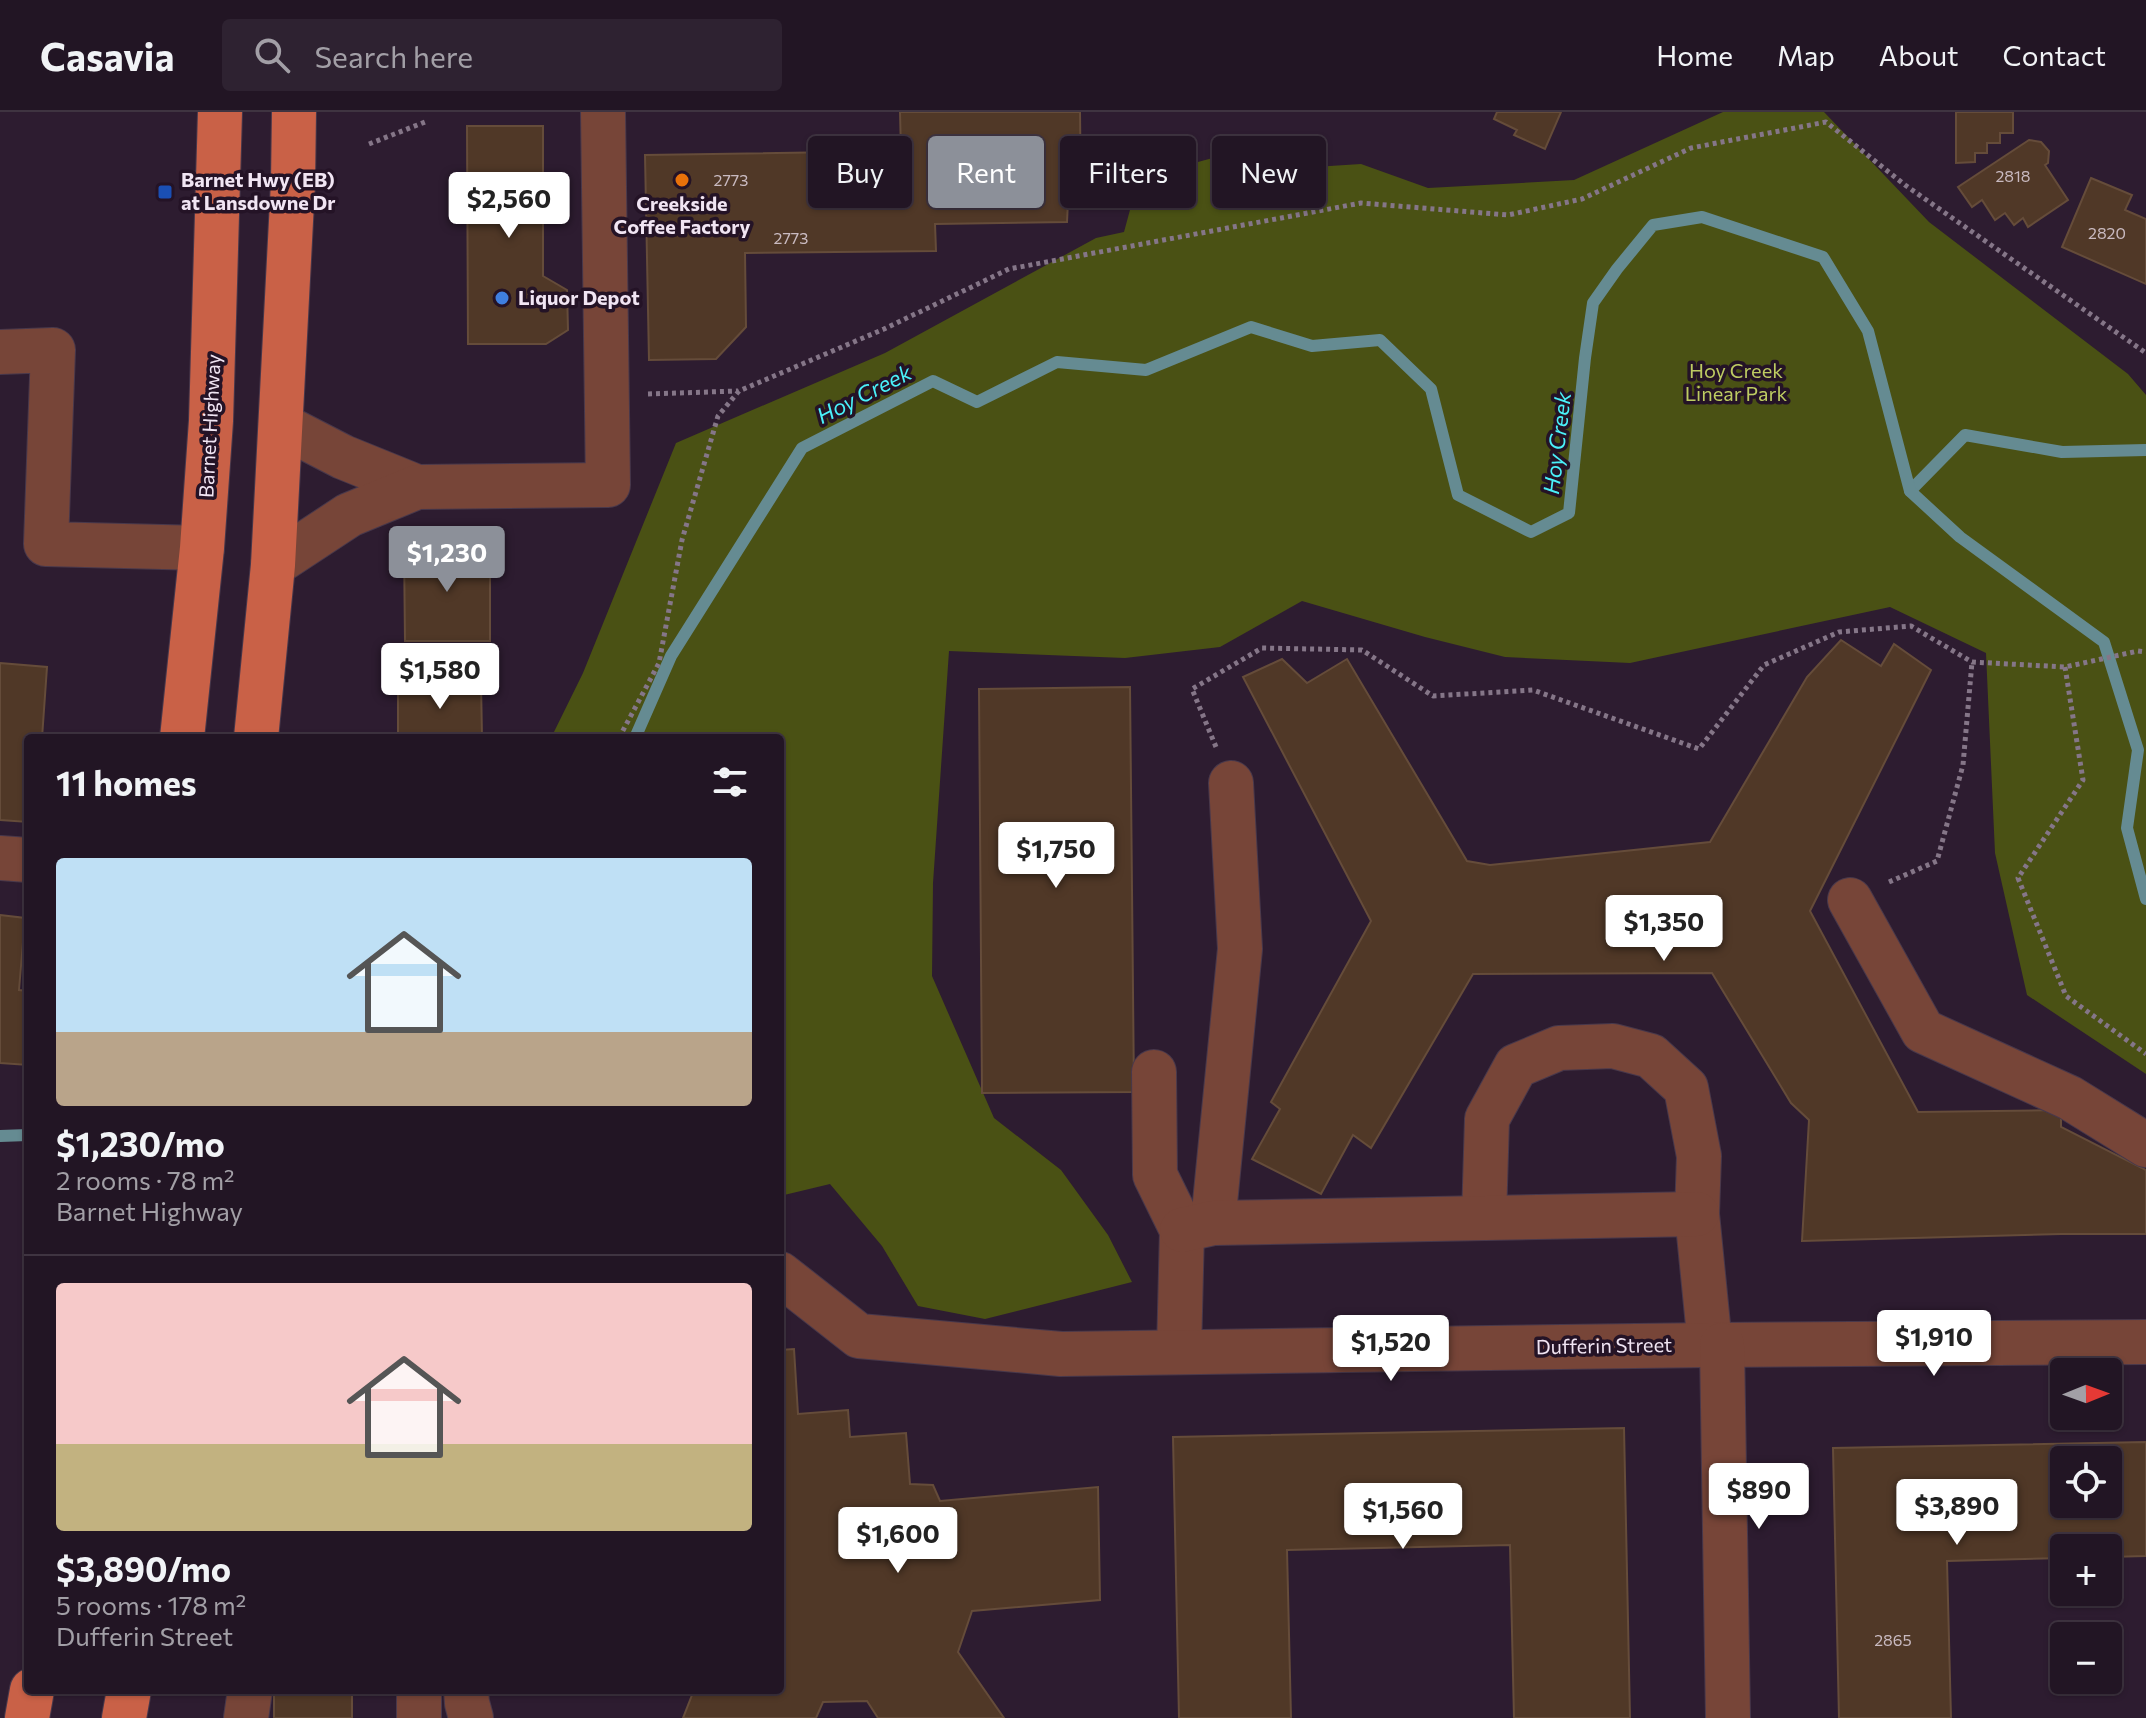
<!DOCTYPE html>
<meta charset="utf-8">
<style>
body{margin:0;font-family:Commissioner,sans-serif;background:#2e2231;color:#f1f3f6;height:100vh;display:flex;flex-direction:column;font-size:30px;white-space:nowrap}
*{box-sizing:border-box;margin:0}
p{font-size:26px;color:#a29fa6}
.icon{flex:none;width:44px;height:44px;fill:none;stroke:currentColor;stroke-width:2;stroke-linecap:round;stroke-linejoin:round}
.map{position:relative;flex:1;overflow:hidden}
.side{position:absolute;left:24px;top:622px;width:760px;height:960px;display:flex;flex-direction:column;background:#221524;border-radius:8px;box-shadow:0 2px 6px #0004,0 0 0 2px #3f3441}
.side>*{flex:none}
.guide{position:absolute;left:808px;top:24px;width:760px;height:72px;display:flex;gap:16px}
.needle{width:52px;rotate:89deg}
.buttons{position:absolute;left:2050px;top:1246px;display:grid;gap:16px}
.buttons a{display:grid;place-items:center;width:72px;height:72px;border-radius:8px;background:#221524;box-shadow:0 2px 6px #0004,0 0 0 2px #3f3441;font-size:40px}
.price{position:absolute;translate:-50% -68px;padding:0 18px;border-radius:8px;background:#fff;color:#222;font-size:26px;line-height:52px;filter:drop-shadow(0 2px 4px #0008)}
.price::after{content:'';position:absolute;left:50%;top:48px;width:24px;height:18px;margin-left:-12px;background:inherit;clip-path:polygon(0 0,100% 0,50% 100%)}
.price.on{background:#8c9099;color:#fff}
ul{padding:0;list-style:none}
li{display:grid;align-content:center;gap:16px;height:424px;padding:0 32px}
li+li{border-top:2px solid #3f3441}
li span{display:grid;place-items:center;height:248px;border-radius:8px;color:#555}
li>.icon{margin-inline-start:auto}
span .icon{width:144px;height:144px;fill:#fffc;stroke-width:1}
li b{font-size:34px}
h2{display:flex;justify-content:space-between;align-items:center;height:96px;padding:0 32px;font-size:34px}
.chip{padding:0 28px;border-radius:8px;background:#221524;box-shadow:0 2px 6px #0004,0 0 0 2px #3f3441;font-size:28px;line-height:72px}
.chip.on{background:#8c9099;color:#fff}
header{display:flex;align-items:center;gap:48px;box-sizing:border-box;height:112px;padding:0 40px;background:#221524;border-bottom:2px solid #3f3441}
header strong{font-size:38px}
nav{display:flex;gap:44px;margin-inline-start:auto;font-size:28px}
.search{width:560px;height:72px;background:#2e2231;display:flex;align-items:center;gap:20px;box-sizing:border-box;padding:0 28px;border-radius:8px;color:#a29fa6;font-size:30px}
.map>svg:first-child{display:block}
.forest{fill:#4a5114}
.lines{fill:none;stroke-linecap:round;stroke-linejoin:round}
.stream{stroke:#658b92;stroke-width:12}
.building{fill:#503827;stroke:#654c3a;stroke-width:2;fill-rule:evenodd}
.minor-casing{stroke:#48384b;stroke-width:46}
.major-casing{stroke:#48384b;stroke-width:46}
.path{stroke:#857688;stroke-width:5;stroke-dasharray:4 4;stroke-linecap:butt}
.minor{stroke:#774538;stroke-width:44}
.major{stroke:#c96147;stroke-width:44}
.food-dot{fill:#e8710a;stroke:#241326;stroke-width:3}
.transit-dot{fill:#1a4fb4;stroke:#241326;stroke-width:3}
.shop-dot{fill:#3f7fe0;stroke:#241326;stroke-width:3}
.labels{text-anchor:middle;stroke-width:7;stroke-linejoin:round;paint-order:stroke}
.number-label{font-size:16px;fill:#c9bac0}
.poi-label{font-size:20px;font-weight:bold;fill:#f1e5f3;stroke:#241326;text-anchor:start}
.park-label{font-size:20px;fill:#becc62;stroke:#241326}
.street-label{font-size:20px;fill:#f1e5f3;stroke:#241326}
.water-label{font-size:22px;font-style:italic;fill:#4af1f9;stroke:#241326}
</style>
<header>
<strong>Casavia</strong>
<div class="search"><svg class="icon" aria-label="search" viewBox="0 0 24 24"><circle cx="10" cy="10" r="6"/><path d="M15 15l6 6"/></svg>Search here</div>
<nav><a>Home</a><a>Map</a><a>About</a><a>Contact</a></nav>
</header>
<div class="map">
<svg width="2146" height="1606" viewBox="0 0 2146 1606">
<rect width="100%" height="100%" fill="#2d1c30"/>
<path class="forest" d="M1723 0H1824L1929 110 2128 262 2146 283V962L2027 883 1995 741 1986 541 1890 495 1630 551 1505 545 1425 525 1302 489 1220 535 1125 546 949 539 933 771 932 864 994 1006 1061 1058 1108 1123 1132 1170 985 1207 918 1194 882 1134 830 1072 780 1084V626H551L583 561 676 331 885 241 1096 126 1124 120 1137 72 1176 56 1275 29 1314 55 1361 52 1428 76 1574 68Z"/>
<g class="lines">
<g class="stream">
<path d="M1910 379 1965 323 2062 340 2146 338"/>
<path d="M635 626 671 544 802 336 933 269 977 290 1057 250 1146 258 1251 215 1312 234 1380 228 1431 277 1458 383 1531 420 1569 401 1585 246 1593 191 1617 157 1653 113 1702 105 1823 145 1868 219 1910 379 1960 425 2104 530 2138 638 2127 716 2146 787"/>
<path d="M0 1024 28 1023"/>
</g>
</g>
<g class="building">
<path d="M900 0H1080L1081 89H1068L1067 110 935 112 936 139 745 141 746 215 716 247 649 248 645 43 901 39Z"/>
<path d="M1497 0H1561L1545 37 1514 23 1517 18 1494 7Z"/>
<path d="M1956 0H2013V21H2000V31H1987V41H1975V50L1956 51Z"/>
<path d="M467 14H543V164L567 178 568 218 546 232H468Z"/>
<path d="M2029 28 2041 30 2049 39 2048 51 2045 53 2068 88 2028 115 2023 106 2014 113 2005 101 1995 108 1982 88 1972 95 1958 75Z"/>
<path d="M2091 66 2132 83 2125 98 2146 107V172L2062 135Z"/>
<path d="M404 435H490V529H405Z"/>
<path d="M1841 528 1881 554 1894 532 1931 558 1810 799 1918 1000 2061 998V1015L2146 1058V1122H2061L1802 1129 1809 1008 1791 991 1712 861 1473 862 1371 1036 1353 1023 1321 1082 1252 1047 1280 997 1271 990 1371 809 1243 565 1282 547 1307 571 1347 547 1467 749 1490 753 1710 730 1807 565Z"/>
<path d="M0 551 47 555 42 626H28V710L0 708Z"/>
<path d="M481 570 482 626H398V572Z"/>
<path d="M1130 575 1134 980 982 981 979 577Z"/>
<path d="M0 803 25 806 19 878 28 879V953L0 951Z"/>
<path d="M794 1237 798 1302 848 1298 850 1325 906 1321 910 1372 933 1373 940 1389 1098 1375 1100 1488 972 1499 958 1540 1004 1606H878L867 1589 823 1590 816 1606H683L694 1578H780V1238Z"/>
<path d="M1624 1316 1630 1606H1514L1510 1433 1287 1438 1291 1606H1179L1173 1325Z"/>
<path d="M2146 1330V1444L2108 1445V1436H2064V1446L1947 1449 1951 1606H1839L1833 1336ZM2064 1348H2108V1392H2064Z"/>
<rect x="274" y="1578" width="78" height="28"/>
</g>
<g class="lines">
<g class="minor-casing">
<g id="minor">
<path d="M0 240 53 238 46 432 202 436"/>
<path d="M281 313 343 345 417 375"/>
<path d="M273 453 349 403 417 375 608 373 603 0"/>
<path d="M0 746 28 748"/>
<path d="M1850 788 1923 919 2070 986 2146 1033"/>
<path d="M1154 960 1155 1063 1182 1118 1179 1240"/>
<path d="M1484 1106 1487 1007 1516 954 1559 936 1613 934 1651 944 1686 976 1699 1044 1697 1102 1710 1233"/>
<path d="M1213 1111 1240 837 1231 671"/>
<path d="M1182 1118 1213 1111 1697 1102"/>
<path d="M780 1162 859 1224 1061 1242 1710 1233 2146 1230"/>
<path d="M1722 1233 1728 1606"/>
<path d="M419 1578V1606"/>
<path d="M466 1578 467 1591 471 1606"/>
<path d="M246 1606 250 1578"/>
</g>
</g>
<g class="major-casing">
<g id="major">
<path d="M182 626 202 436 211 309 220 0"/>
<path d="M256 626 273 453 293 71 294 0"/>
<path d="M27 1606 32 1578"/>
<path d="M124 1606 129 1578"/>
</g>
</g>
<g class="path">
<path d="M369 32 425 10"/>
<path d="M648 282 738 279"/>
<path d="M2065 555 2083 668 2018 766 2066 884 2146 942"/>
<path d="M619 626 659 551 682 428 718 304 739 279 884 217 1009 157 1361 91 1508 103 1582 87 1691 36 1826 10 1905 73 2146 241"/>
<path d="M1216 635 1192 577 1262 536 1362 538 1433 584 1533 578 1699 637 1764 553 1839 520 1911 514 1972 550 2065 555 2138 539 2146 540"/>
<path d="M1889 770 1937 749 1963 653 1972 550"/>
</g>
<use href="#minor" class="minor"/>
<use href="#major" class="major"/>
</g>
<circle class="food-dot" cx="682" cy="68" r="8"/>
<rect class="transit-dot" x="157" y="72" width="16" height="16" rx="4"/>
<circle class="shop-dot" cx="502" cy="186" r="8"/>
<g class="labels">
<g class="number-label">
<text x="2013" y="70">2818</text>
<text x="731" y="74">2773</text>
<text x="2107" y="127">2820</text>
<text x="791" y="132">2773</text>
<text x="1893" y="1534">2865</text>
</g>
<g class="poi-label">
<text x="181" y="75">Barnet Hwy (EB)<tspan x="181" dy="23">at Lansdowne Dr</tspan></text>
<text x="682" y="99" text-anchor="middle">Creekside<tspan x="682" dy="23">Coffee Factory</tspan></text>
<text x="518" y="193">Liquor Depot</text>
</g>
<g class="park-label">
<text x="1736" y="266">Hoy Creek<tspan x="1736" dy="23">Linear Park</tspan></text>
</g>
<g class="street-label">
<text transform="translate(210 314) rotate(-87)" y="7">Barnet Highway</text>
<text transform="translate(1604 1234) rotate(-1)" y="7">Dufferin Street</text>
</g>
<g class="water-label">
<text transform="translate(864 282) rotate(-27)" y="8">Hoy Creek</text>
<text transform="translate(1557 331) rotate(-83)" y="8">Hoy Creek</text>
</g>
</g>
</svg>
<div class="buttons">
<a><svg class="needle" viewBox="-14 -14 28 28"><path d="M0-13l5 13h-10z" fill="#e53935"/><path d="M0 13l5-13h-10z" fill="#a29fa6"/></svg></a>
<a><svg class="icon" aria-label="locate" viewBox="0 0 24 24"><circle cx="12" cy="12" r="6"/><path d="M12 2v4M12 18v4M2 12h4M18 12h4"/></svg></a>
<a>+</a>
<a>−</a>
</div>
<b class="price" style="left:509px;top:128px">$2,560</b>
<b class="price on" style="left:447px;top:482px">$1,230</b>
<b class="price" style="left:440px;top:599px">$1,580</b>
<b class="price" style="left:1056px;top:778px">$1,750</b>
<b class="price" style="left:1664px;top:851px">$1,350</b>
<b class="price" style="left:1934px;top:1266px">$1,910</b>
<b class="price" style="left:1391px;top:1271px">$1,520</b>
<b class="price" style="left:1759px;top:1419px">$890</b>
<b class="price" style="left:1957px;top:1435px">$3,890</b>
<b class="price" style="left:1403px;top:1439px">$1,560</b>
<b class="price" style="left:898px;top:1463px">$1,600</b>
<div class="guide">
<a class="chip">Buy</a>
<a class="chip on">Rent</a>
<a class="chip">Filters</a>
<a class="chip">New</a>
</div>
<section class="side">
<h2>11 homes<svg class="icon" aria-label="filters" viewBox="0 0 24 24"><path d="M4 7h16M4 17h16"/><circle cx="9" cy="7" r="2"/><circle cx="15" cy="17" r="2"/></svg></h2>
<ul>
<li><span style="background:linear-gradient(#bfe0f5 70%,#b9a48a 0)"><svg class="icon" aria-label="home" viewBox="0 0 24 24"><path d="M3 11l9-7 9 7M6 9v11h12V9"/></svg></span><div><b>$1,230/mo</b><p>2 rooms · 78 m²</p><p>Barnet Highway</p></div></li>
<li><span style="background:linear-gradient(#f6c9c9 65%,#c2b280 0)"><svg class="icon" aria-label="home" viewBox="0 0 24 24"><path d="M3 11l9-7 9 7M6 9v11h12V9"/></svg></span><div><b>$3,890/mo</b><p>5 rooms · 178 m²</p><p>Dufferin Street</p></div></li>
</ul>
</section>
</div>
